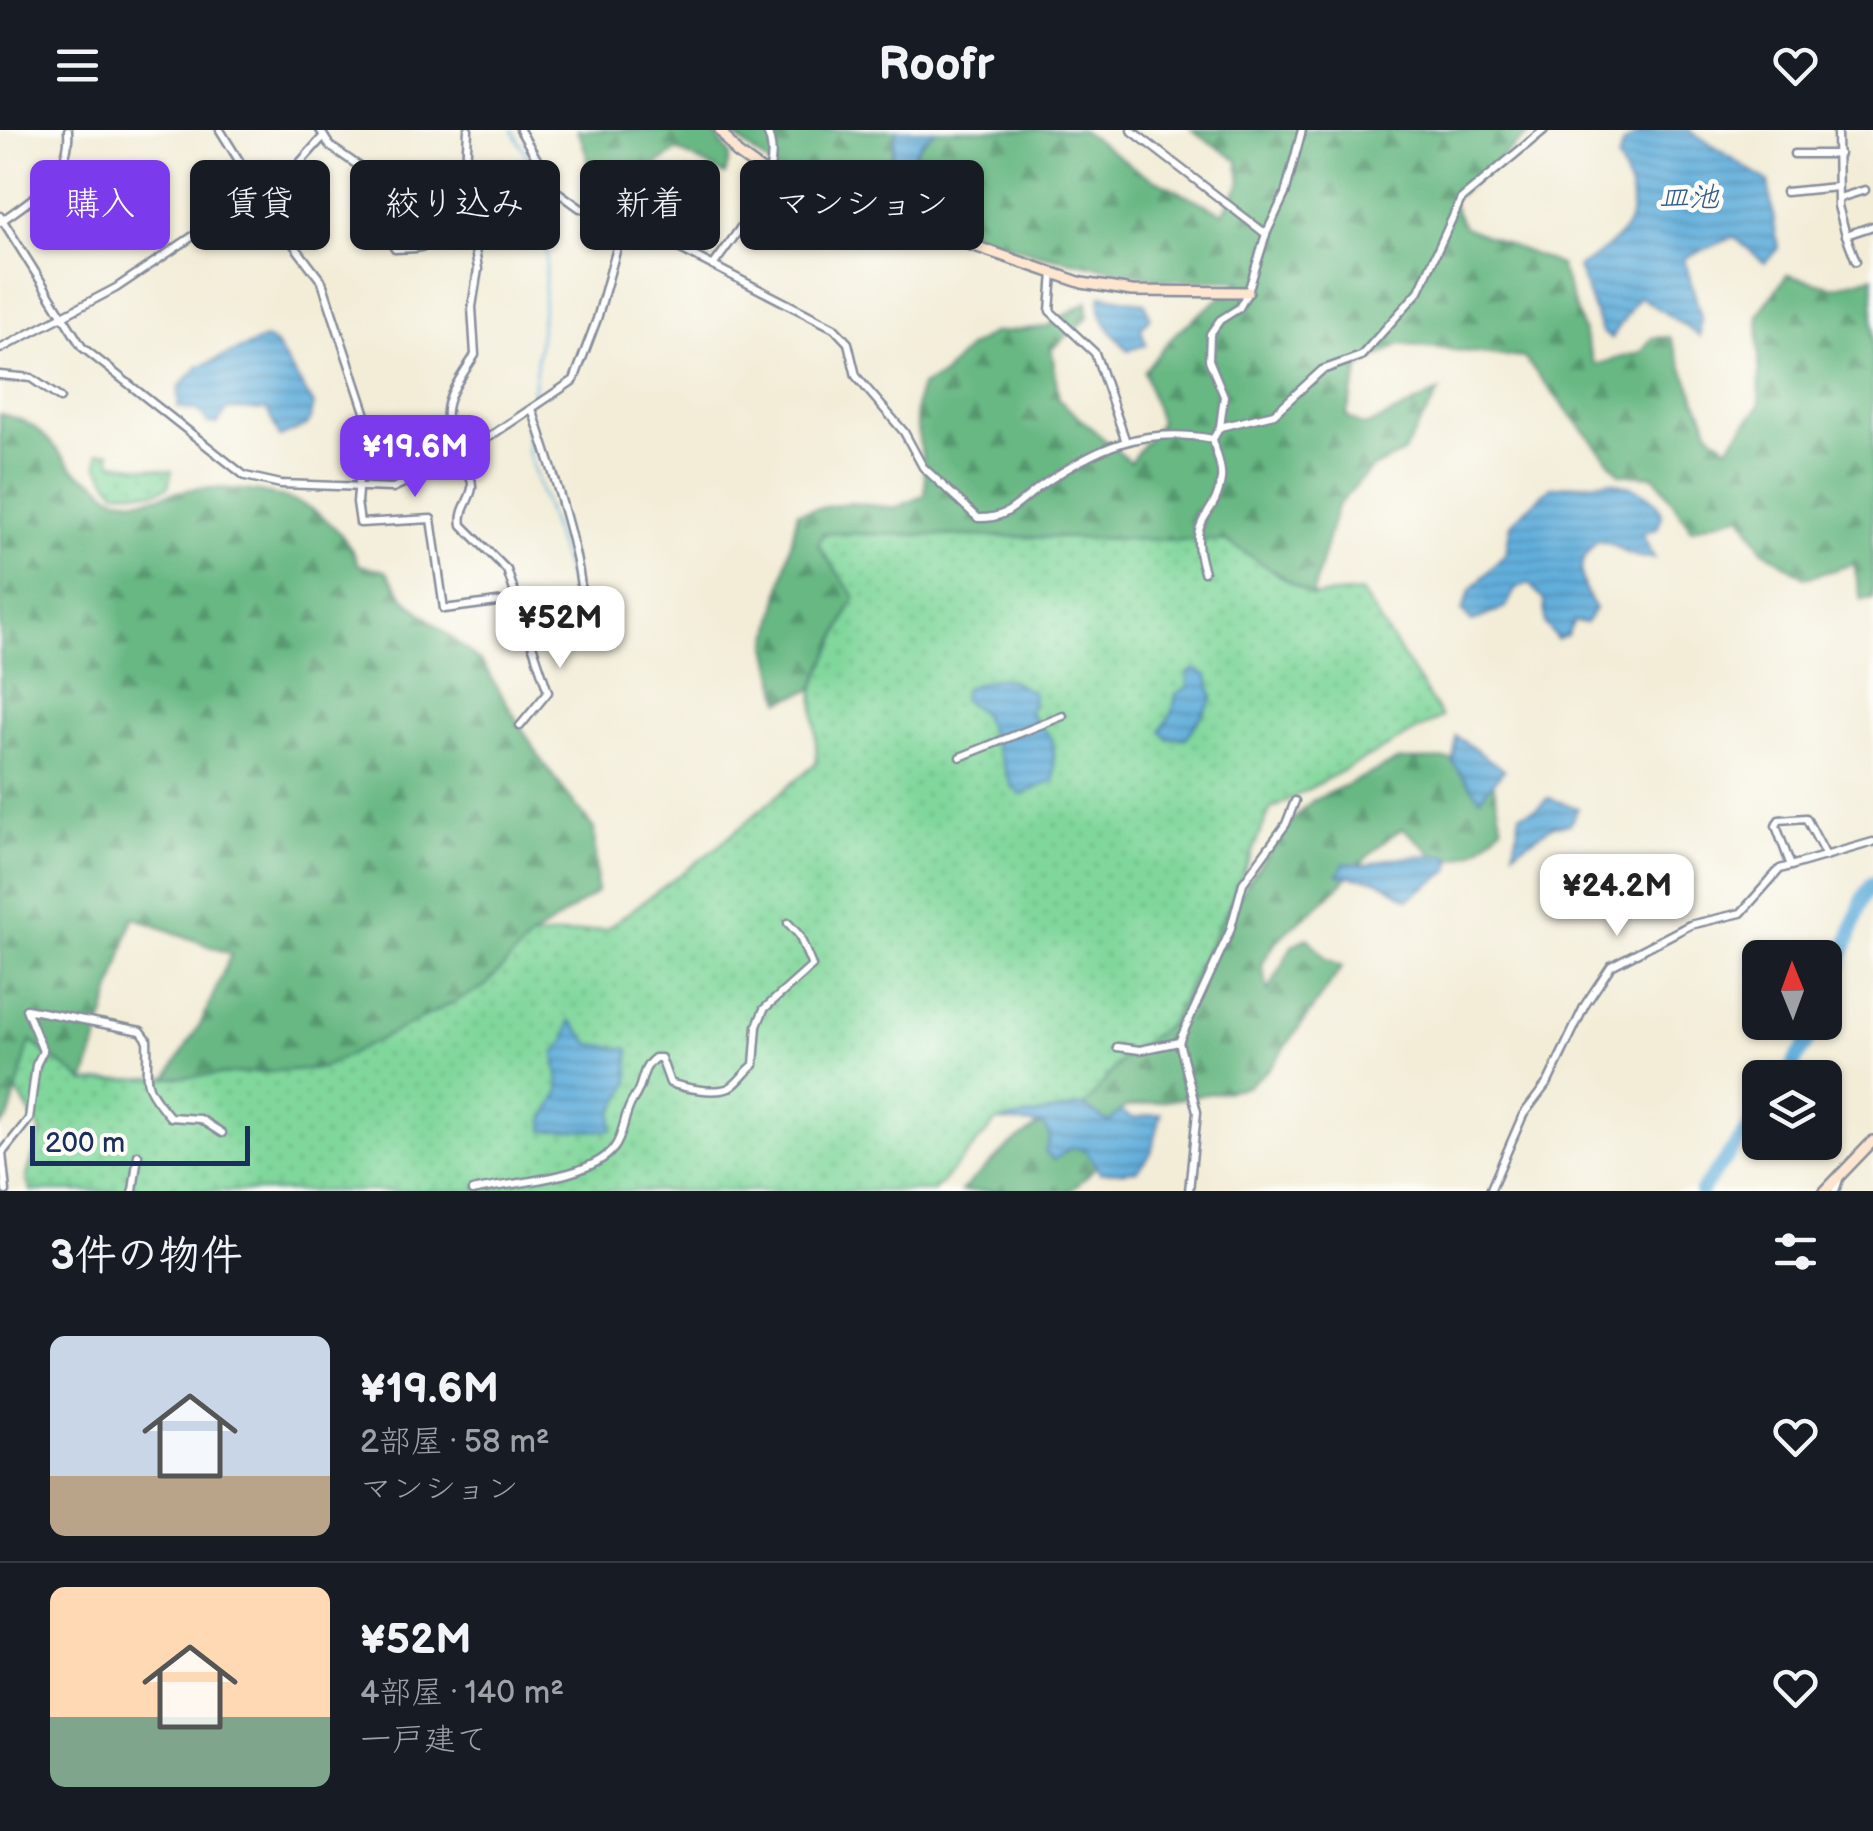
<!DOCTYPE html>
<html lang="ja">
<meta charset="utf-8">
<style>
body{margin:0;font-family:"Balsamiq Sans","Klee One",sans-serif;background:#242831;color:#f1f3f6;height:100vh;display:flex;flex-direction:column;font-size:38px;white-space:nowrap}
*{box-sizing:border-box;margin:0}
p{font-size:32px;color:#9ea1a6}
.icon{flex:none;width:55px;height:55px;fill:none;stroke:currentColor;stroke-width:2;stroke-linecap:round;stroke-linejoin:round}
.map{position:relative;height:1061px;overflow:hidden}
.details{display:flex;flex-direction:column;background:#171b24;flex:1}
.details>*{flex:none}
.banner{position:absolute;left:30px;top:30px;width:1000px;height:90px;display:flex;gap:20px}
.needle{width:65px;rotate:359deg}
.controls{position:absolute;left:1742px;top:810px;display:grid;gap:20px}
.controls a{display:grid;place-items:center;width:100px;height:100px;border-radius:15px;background:#171b24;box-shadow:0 2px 8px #0004;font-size:50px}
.scale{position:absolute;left:30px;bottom:25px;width:220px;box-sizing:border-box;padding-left:10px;border:5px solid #1b2f5e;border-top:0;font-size:28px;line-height:35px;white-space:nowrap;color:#1b2f5e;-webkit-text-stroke:8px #fdfcf7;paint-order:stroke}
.price{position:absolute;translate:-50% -85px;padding:0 22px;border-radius:20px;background:#fff;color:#222;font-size:32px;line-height:65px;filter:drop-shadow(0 2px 5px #0008)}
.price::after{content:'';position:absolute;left:50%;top:60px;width:30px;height:22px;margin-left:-15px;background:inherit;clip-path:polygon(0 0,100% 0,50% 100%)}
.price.active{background:#7c3aed;color:#fff}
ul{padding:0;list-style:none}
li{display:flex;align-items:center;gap:30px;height:250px;padding:0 50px}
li+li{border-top:2px solid #363941}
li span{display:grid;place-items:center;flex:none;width:280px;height:200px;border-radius:15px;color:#555}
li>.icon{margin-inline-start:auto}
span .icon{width:120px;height:120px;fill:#fffc;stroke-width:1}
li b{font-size:42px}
h2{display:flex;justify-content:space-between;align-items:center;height:120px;padding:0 50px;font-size:42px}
.chip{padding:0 35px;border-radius:15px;background:#171b24;box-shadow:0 2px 8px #0004;font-size:35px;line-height:90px}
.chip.active{background:#7c3aed;color:#fff}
header{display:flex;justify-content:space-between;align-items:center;height:130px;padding:0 50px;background:#171b24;font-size:45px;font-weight:800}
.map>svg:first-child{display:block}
.green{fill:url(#green-dots);stroke:#4e837c;stroke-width:2.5}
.forest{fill:url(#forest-firs);stroke:#427470;stroke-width:2.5}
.water{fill:url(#water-rules);stroke:#3e6f9d;stroke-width:2.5}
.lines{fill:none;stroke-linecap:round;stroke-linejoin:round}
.stream{stroke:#62afdc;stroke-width:2.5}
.river{stroke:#62afdc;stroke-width:14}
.street-casing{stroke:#878e9b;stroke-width:11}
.secondary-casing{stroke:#878e9b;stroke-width:14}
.street{stroke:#fff;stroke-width:6}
.secondary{stroke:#fde5d0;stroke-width:9}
.labels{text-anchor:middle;stroke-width:9;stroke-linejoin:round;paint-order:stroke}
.water-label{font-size:30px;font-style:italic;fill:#345c8a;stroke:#fdfcf7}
</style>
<header><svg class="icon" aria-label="menu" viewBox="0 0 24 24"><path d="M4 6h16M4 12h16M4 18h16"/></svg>Roofr<svg class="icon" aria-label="heart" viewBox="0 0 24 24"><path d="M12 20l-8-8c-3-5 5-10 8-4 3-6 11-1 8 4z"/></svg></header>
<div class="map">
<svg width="1873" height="1061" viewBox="0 0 1873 1061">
<defs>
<pattern id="green-dots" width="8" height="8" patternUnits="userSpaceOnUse" patternTransform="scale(2.5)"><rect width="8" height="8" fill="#80d79b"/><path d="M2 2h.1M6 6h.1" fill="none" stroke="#6eb988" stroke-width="1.8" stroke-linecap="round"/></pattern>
<pattern id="forest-firs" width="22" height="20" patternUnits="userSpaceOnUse" patternTransform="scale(2.5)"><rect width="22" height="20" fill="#68b883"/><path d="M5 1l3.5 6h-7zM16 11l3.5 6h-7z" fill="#55966e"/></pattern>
<pattern id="water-rules" width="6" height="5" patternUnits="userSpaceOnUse" patternTransform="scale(2.5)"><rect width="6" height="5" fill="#62afdc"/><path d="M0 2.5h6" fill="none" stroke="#508fb6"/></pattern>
</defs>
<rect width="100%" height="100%" fill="#fdfcf7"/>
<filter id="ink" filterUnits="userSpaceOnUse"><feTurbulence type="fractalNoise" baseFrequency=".01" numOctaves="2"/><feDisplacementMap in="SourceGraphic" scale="20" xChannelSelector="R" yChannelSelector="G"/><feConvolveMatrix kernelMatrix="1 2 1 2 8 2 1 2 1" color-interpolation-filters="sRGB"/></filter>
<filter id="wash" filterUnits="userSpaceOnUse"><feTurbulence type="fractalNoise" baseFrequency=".0048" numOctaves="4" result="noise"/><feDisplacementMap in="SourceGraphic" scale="40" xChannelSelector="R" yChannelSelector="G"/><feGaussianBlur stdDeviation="2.25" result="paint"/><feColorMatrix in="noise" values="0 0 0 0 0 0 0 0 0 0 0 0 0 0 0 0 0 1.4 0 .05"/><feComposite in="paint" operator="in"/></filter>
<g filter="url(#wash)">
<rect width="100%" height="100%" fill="#f3edd8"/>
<g class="green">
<path d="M110 322 112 333 172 341 168 357 154 362 115 361 98 336V323Z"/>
<path d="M823 403 1227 411 1312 466 1361 462 1442 587 1270 680 1174 903 1102 972 996 992 934 1061H31L26 1049 41 1001 12 953 30 911 85 952 322 938 531 808 606 799 716 718 817 632 813 559 855 467 818 415Z"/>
</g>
<g class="forest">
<path d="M577 0H713L730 25 725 45 677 20 641 46 629 86C571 67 600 39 577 0Z"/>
<path d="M727 0H896L884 74 776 40Z"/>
<path d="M936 0H1082L1140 42 1223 83 1241 52 1238 31 1192 0H1533L1451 71 1464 97 1560 135 1595 235 1641 222 1652 208 1670 207 1711 304 1728 317 1760 275 1758 185 1787 145 1834 157 1873 146V468L1861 470 1854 434 1806 448 1762 419 1742 385 1691 399 1655 346 1620 344 1524 228 1400 214 1360 237 1346 286 1363 296 1374 293 1439 262 1403 323 1371 339 1337 376 1312 466 1227 411 823 403 818 415 855 467 813 559 781 571 768 516 798 382 849 373 896 378 925 365C929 327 906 290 921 256L942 246 968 218 992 203 1046 197 1087 172 1088 188 1054 217 1051 215 1059 270 1130 332 1160 293 1144 241 1176 203 1241 151 1163 150 1038 124 904 84C906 49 906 22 936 0Z"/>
<path d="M0 284C45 293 49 315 77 342 83 347 91 349 97 353 103 357 108 365 115 367 147 376 176 358 206 358 272 359 331 369 359 435L386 441 407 471 483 534 543 633 594 699 597 762 531 808 484 857 322 938 167 948 202 891 231 824 133 787 85 952 30 911 9 987 0 996Z"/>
<path d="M1461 629 1493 651 1502 696C1483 716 1470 730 1441 731L1403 698C1370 719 1350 747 1321 773 1297 795 1276 804 1262 835L1268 862 1292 816 1307 807 1326 829 1342 837 1272 936 1247 957 1123 978 1110 993C1110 1025 1094 1041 1070 1061H961L1010 1015 1038 996 1078 985 1120 931 1170 893 1221 791 1287 696 1312 671 1399 630Z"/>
</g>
<g class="water">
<path d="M896 0H936L922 11 907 38 891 43Z"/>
<path d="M1646 0H1689L1768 52 1778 118 1765 133 1734 107 1684 128 1701 187 1700 206 1639 166 1611 209 1602 202 1578 138C1628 105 1648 88 1618 30L1624 13Z"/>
<path d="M1101 165 1145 173 1150 187 1141 199 1146 215 1128 220C1112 203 1095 188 1101 165Z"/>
<path d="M265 209 275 214 314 275 308 295 280 307 267 280 228 279 217 294 208 293 199 281 178 277 179 257 198 237Z"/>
<path d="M1609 351C1632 356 1655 362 1662 386L1657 399 1642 404 1654 428C1619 428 1622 413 1597 411 1573 435 1579 452 1595 479L1586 493 1574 491 1567 505 1557 509 1545 494 1544 470 1528 453 1515 460 1506 477 1472 492 1462 481 1470 461 1506 423 1511 393 1551 357Z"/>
<path d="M1195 539 1208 546 1213 569 1186 608 1168 609 1161 601 1173 581 1176 564 1188 557V543Z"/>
<path d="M996 548 1009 550 1034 563 1030 584 1052 609 1055 650 1021 665 1012 657 982 583 962 569 965 558Z"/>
<path d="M1456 606 1504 640 1480 668 1453 633Z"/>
<path d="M1548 668 1578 678 1570 694 1554 695 1514 721 1520 684 1537 679Z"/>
<path d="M1448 725 1452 729 1449 741 1408 769 1377 750 1338 745 1344 733 1367 735 1392 728Z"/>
<path d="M570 890 591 914 629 919V954L613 982 612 1000 544 1001V990L560 961 555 923 566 910Z"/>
<path d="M1083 976 1109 992 1121 981 1132 988 1161 984 1151 1023 1137 1040 1100 1043 1085 1020 1072 1017 1054 1030 1045 1022 1050 1007 1044 995 1001 991Z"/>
</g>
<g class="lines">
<g class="stream">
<path d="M512 0C523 19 537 41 542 63 555 110 538 220 532 271"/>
<path d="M528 288 527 319 574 464"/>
</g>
<g class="river">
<path d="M1825 879 1863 768 1873 753"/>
<path d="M1785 948 1819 892"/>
<path d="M1701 1061 1760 984"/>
</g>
</g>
</g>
<g filter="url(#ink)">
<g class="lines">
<g class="street-casing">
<g id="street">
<path d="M220 0 281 98 322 152 365 282 357 372 360 393 431 389 444 479 520 469 581 473C586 439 545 317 532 279"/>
<path d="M320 0 330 16 376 48 385 63 382 96 395 119 417 118 471 103"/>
<path d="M468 0 465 55 478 139 472 177 475 225C449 266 435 278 459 328 464 338 473 346 472 358 470 371 459 380 462 395L507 440 548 562 520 596"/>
<path d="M520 0 555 60 580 78 638 97 834 198 848 213 856 246 904 302 923 337 978 388C1007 389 1016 375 1038 358 1096 317 1143 296 1213 309"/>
<path d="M1131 0 1266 104"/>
<path d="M1837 0 1838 76 1846 105 1873 96"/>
<path d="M1794 24H1839"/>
<path d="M1786 62 1837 57"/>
<path d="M1839 68 1865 60"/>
<path d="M0 86 82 217 245 346 281 354 393 358 459 327 574 250 597 189 624 93"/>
<path d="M0 92C34 68 72 45 68 0"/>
<path d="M1846 105 1856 131"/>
<path d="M713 136C737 101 789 43 766 0"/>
<path d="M1053 143 1050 181 1095 223 1125 309"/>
<path d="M0 219 116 158 297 36 322 8"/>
<path d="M0 245 31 248 60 268"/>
<path d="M1220 297 1274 284 1322 240 1361 226 1419 161 1461 69 1544 0"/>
<path d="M1204 442C1185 382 1216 392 1221 349 1223 337 1215 321 1213 309L1220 297 1224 266 1209 230 1210 204 1220 190 1239 178 1248 162 1266 104 1285 64 1302 0"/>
<path d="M960 627 1063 586"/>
<path d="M1791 736 1776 696 1779 690 1806 688 1826 726"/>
<path d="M1117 917 1140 920 1179 912"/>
<path d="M6 1061 2 1023 29 989 36 935 43 921 26 879 141 901 147 909C149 954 138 949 170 987L200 989 222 1003"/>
<path d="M133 1061 138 1025"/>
<path d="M472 1061C510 1052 589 1050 614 1018 625 1004 622 986 634 968 644 954 640 939 655 928H661L670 953C684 958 715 964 729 958 739 953 745 941 754 935L757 896 764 879 812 836 799 805 788 793"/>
<path d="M1189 1061 1197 982 1179 912 1230 801 1243 753 1286 694 1295 671"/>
<path d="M1490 1061 1523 985 1548 952 1585 875 1611 836 1690 795 1741 783 1780 739 1873 712"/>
<path d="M1835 1061 1840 1046"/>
</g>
</g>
<g class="secondary-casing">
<g id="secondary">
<path d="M720 0 737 23 768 45 1082 153 1132 161 1248 162"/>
<path d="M1825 1061 1873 1011"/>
</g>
</g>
<use href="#street" class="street"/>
<use href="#secondary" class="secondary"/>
</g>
</g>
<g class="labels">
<g class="water-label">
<text x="1689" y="77">皿池</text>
</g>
</g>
</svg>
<div class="controls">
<a><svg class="needle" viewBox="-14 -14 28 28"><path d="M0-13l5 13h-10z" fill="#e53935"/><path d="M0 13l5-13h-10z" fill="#9ea1a6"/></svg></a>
<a><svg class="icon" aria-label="layers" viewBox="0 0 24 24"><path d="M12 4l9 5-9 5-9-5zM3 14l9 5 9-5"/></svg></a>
</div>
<div class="scale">200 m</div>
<b class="price active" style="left:415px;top:370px">¥19.6M</b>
<b class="price" style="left:560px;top:541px">¥52M</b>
<b class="price" style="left:1617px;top:809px">¥24.2M</b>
<div class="banner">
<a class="chip active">購入</a>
<a class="chip">賃貸</a>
<a class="chip">絞り込み</a>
<a class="chip">新着</a>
<a class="chip">マンション</a>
</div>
</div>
<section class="details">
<h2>3件の物件<svg class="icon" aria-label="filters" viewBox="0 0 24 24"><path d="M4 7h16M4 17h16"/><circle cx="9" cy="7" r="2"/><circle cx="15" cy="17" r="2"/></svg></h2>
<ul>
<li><span style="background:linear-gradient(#c9d6e8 70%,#b9a48a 0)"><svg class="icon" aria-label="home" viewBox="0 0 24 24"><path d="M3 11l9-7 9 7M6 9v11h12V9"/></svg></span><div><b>¥19.6M</b><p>2部屋 · 58 m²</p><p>マンション</p></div><svg class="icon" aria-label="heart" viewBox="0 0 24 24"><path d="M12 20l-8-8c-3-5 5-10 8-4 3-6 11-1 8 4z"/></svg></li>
<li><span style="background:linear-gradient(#ffd9b3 65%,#7fa58c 0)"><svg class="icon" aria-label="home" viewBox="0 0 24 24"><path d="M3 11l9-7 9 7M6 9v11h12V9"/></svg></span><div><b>¥52M</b><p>4部屋 · 140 m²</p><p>一戸建て</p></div><svg class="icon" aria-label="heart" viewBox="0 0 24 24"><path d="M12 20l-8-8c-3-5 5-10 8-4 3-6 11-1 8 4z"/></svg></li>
</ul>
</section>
